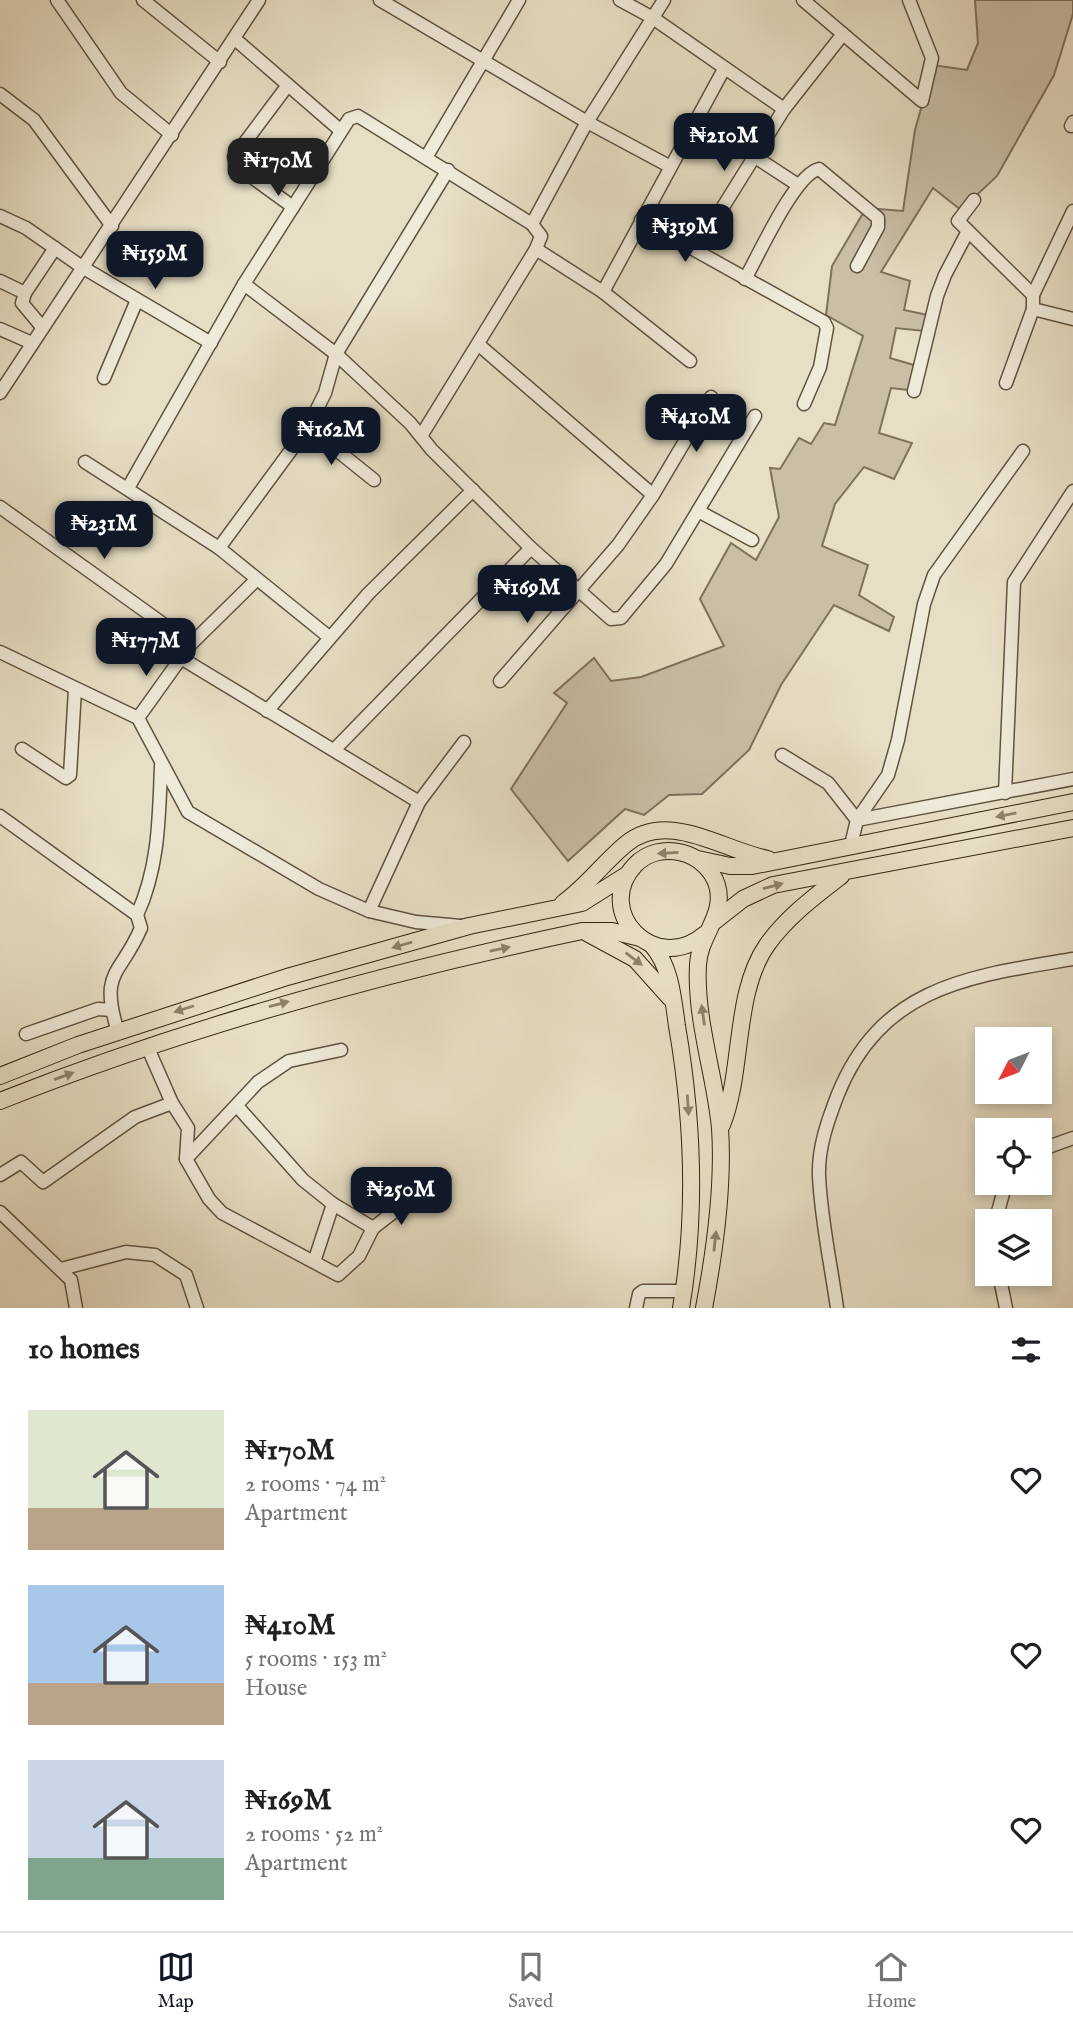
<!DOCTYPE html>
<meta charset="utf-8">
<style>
body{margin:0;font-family:"IM FELL English",serif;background:#f6f6f6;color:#202124;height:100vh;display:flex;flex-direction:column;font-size:26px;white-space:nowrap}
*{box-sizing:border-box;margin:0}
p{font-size:23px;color:#757577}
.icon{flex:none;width:38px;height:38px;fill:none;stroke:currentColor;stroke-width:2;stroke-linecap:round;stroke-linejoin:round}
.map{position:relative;height:1308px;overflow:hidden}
.details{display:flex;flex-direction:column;background:#fff;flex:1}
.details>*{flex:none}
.needle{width:46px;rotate:228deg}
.buttons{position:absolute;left:975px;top:1027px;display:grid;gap:14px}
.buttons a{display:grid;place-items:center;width:77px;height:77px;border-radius:0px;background:#fff;box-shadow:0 4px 10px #0003;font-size:35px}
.price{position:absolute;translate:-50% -60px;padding:0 16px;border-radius:14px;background:#111827;color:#fff;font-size:23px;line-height:46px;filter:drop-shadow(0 2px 4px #0008)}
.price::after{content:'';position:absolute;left:50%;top:42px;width:21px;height:16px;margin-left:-10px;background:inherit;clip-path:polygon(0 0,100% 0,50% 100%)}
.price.on{background:#222;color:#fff}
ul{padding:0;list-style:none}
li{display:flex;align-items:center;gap:21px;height:175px;padding:0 28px}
li span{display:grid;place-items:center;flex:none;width:196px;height:140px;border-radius:0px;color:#555}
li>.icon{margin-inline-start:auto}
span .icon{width:84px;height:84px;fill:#fffc;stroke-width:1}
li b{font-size:30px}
h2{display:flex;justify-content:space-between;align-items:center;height:84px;padding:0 28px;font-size:30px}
.tabs{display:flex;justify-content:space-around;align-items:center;height:98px;border-top:2px solid #e0e0e0;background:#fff;font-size:19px;color:#757577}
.tabs a{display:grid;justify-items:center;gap:4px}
.tabs .on{color:#111827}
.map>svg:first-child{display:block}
.green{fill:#c9bfa7;stroke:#7e715d;stroke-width:2}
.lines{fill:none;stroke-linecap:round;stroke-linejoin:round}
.minor-casing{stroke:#615240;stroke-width:15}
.major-casing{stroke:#342313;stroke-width:18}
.minor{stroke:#efead9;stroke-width:12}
.major{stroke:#e7dfc5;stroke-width:16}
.oneway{fill:#8e816c}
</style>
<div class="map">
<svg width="1073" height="1308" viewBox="0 0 1073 1308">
<rect width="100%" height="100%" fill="#e7dfc5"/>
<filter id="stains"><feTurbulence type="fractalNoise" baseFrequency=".00286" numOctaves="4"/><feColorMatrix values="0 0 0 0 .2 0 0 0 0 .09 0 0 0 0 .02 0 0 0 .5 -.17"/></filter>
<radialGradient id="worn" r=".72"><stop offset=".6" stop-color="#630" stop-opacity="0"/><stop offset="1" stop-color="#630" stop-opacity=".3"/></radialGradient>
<path class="green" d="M975 0H1073V14L1054 75 997 176 961 210 933 188 881 272 910 281 904 310 928 315 924 331 896 328 890 358 917 366 908 390 891 388 879 433 912 443 894 479 864 467 835 504 822 546 868 565 859 595 894 617 889 631 834 605 781 685 749 750 702 794 669 795 644 815 625 809 568 861 511 789 567 703 554 693 594 658 611 681 641 677 724 646 700 599 731 543 756 560 779 517 770 468 780 469 799 438 811 444 824 423 835 425 863 336 826 315 832 266 866 208 903 211 915 130 933 65 967 70 978 43Z"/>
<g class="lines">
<g class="minor-casing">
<g id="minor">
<path d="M57 0 121 93 172 135"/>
<path d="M143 0 220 62"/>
<path d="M380 0 587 122 669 166"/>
<path d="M620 0 653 18 784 109"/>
<path d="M803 0 922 101 932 58 909 0"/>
<path d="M235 39 340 130"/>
<path d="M288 85 234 157 238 167 293 207"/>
<path d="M0 94 34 120 112 226"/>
<path d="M1071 126 1073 122"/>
<path d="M729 140 798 185"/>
<path d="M427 156 519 0"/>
<path d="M974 200 958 221 1033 295V309L1006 383"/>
<path d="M723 207 784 109 843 34"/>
<path d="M0 216 26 228 82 267 211 343"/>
<path d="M641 220 824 322 827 328 820 367 804 404"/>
<path d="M536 249 603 292 690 361"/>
<path d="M745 279C759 255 794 175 819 169L878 218V227L857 266"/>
<path d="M0 281 25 293"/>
<path d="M244 284 336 354 410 423 432 450 531 548 611 619 621 618 666 564 755 416"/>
<path d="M603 292 724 69"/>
<path d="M1033 295 1073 211"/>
<path d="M1033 309 1073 319"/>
<path d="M42 327 22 303 25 293 55 248"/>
<path d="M0 329 32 343"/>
<path d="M479 345 653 495"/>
<path d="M104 378 137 300"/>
<path d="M914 391 937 296 945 275 968 231"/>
<path d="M0 393 259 0"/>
<path d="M308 427 374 480"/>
<path d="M421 436 536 249 541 236 532 224 587 122 664 0"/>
<path d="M85 462 219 548 329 637"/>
<path d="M128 488 244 284 349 119 358 116 532 224"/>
<path d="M0 507 191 644"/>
<path d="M698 511 752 540"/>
<path d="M219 548 308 427 325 393 336 354 448 170"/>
<path d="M0 652 138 718 188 812 319 889 369 911 416 922 461 926"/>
<path d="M181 658 419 802"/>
<path d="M500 681 618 545 653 495 711 397"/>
<path d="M267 711 368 594 473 490"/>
<path d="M138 718 191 644 257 579"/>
<path d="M22 749 66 778 70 775 75 689"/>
<path d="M335 749 531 548"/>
<path d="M782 755 828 783 857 820 1073 779"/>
<path d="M1005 793 1014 582 1073 491"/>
<path d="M0 816 137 915 141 928C120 977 99 970 118 1032"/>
<path d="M851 845 857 820 888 775 898 740 924 604 934 575 1023 451"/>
<path d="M369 911 419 802 464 742"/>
<path d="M137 915C159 867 159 818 161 766"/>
<path d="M26 1034 98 1009 112 1010"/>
<path d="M147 1046 172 1103 188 1128 186 1159 209 1199 222 1213 338 1275 359 1256 373 1228 333 1204 314 1262"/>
<path d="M237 1106 303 1180 333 1204"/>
<path d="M1040 1150 1073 1138"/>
<path d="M186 1159 258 1082 289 1061 341 1050"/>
<path d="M0 1175 21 1162 43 1182 135 1117 172 1103"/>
<path d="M0 1212 71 1280 76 1308"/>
<path d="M995 1222 1006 1183"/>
<path d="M373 1228 409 1200"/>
<path d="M61 1269 126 1252 155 1255 186 1275 197 1308"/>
<path d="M999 1274 1006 1308"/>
<path d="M636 1308 639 1294 643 1291H684"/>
<path d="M837 1308C831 1265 821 1220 819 1176 818 1147 828 1120 838 1094 882 985 972 976 1073 959"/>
</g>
</g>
<g class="major-casing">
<g id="major">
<path d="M698 859 730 866H752L1073 802"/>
<path d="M563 903C587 886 603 863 626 844 668 809 724 851 768 859"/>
<path d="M715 921 743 899 773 885 1073 828"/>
<path d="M587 933 635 959 670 998"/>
<path d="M652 945C671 967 673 998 677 1026 693 1119 697 1214 681 1308"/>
<path d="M0 1076 78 1045 287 977 469 926 582 903 628 874"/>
<path d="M0 1101C189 1026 383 973 582 931H612L640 938"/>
<path d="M722 1125C744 1070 733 994 767 945 787 917 815 896 841 876"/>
<path d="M704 1308C715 1250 724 1187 720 1128 715 1075 695 1019 698 965 699 936 726 915 717 885 706 851 660 839 635 865 592 911 655 977 705 934"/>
</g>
</g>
<use href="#minor" class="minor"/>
<use href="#major" class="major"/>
</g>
<defs><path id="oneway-solid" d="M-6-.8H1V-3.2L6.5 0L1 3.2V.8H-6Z" transform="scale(1.75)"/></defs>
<g class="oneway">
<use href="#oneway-solid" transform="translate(1006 815) rotate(169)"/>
<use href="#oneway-solid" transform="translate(668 853) rotate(177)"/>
<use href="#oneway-solid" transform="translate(773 886) rotate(-15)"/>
<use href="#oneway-solid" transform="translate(402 945) rotate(164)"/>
<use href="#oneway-solid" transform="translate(500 949) rotate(-12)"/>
<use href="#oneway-solid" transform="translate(634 959) rotate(37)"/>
<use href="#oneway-solid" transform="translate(279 1004) rotate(-15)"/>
<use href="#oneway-solid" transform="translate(184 1009) rotate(162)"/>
<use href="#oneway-solid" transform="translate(703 1015) rotate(-98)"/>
<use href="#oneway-solid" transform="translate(64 1076) rotate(-20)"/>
<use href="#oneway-solid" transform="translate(688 1105) rotate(86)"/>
<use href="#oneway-solid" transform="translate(715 1241) rotate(-84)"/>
</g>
<rect width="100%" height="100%" filter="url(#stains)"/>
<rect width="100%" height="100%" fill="url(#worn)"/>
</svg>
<div class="buttons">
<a><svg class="needle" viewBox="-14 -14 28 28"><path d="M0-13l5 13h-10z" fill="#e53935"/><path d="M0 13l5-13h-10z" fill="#757577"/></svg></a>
<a><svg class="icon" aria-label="locate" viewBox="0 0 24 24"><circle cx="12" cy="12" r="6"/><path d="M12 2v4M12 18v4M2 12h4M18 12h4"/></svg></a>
<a><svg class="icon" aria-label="layers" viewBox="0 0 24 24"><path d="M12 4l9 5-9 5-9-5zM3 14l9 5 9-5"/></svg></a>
</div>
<b class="price" style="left:724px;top:173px">₦210M</b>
<b class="price on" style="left:278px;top:198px">₦170M</b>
<b class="price" style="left:685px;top:264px">₦319M</b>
<b class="price" style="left:155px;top:291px">₦159M</b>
<b class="price" style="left:696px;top:454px">₦410M</b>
<b class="price" style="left:331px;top:467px">₦162M</b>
<b class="price" style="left:104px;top:561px">₦231M</b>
<b class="price" style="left:527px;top:625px">₦169M</b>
<b class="price" style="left:146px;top:678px">₦177M</b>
<b class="price" style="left:401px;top:1227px">₦250M</b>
</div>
<section class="details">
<h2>10 homes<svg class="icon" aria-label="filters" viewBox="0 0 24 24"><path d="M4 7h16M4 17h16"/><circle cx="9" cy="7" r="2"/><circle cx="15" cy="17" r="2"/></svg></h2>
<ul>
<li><span style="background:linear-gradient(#dfe7d0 70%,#b9a48a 0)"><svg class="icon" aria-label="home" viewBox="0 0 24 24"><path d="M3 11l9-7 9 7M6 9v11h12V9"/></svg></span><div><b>₦170M</b><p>2 rooms · 74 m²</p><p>Apartment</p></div><svg class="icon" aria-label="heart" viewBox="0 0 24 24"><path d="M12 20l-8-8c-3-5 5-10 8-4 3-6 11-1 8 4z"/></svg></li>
<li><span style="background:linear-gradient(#a9c7e8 70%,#b9a48a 0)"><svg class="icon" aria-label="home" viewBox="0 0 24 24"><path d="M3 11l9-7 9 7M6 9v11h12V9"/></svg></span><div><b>₦410M</b><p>5 rooms · 153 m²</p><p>House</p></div><svg class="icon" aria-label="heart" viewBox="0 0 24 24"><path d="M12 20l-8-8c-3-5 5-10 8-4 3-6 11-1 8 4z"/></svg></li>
<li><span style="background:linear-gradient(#c9d6e8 70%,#7fa58c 0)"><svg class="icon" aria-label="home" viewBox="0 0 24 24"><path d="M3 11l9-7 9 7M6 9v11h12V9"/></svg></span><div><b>₦169M</b><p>2 rooms · 52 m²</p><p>Apartment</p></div><svg class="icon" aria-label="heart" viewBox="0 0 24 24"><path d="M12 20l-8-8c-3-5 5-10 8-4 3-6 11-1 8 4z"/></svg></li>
</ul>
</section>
<nav class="tabs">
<a class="on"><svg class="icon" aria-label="map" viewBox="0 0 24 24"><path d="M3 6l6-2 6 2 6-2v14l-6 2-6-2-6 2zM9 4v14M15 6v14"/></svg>Map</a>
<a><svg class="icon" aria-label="saved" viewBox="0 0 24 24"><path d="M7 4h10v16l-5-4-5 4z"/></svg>Saved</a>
<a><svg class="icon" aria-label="home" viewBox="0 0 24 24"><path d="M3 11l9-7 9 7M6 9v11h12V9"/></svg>Home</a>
</nav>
